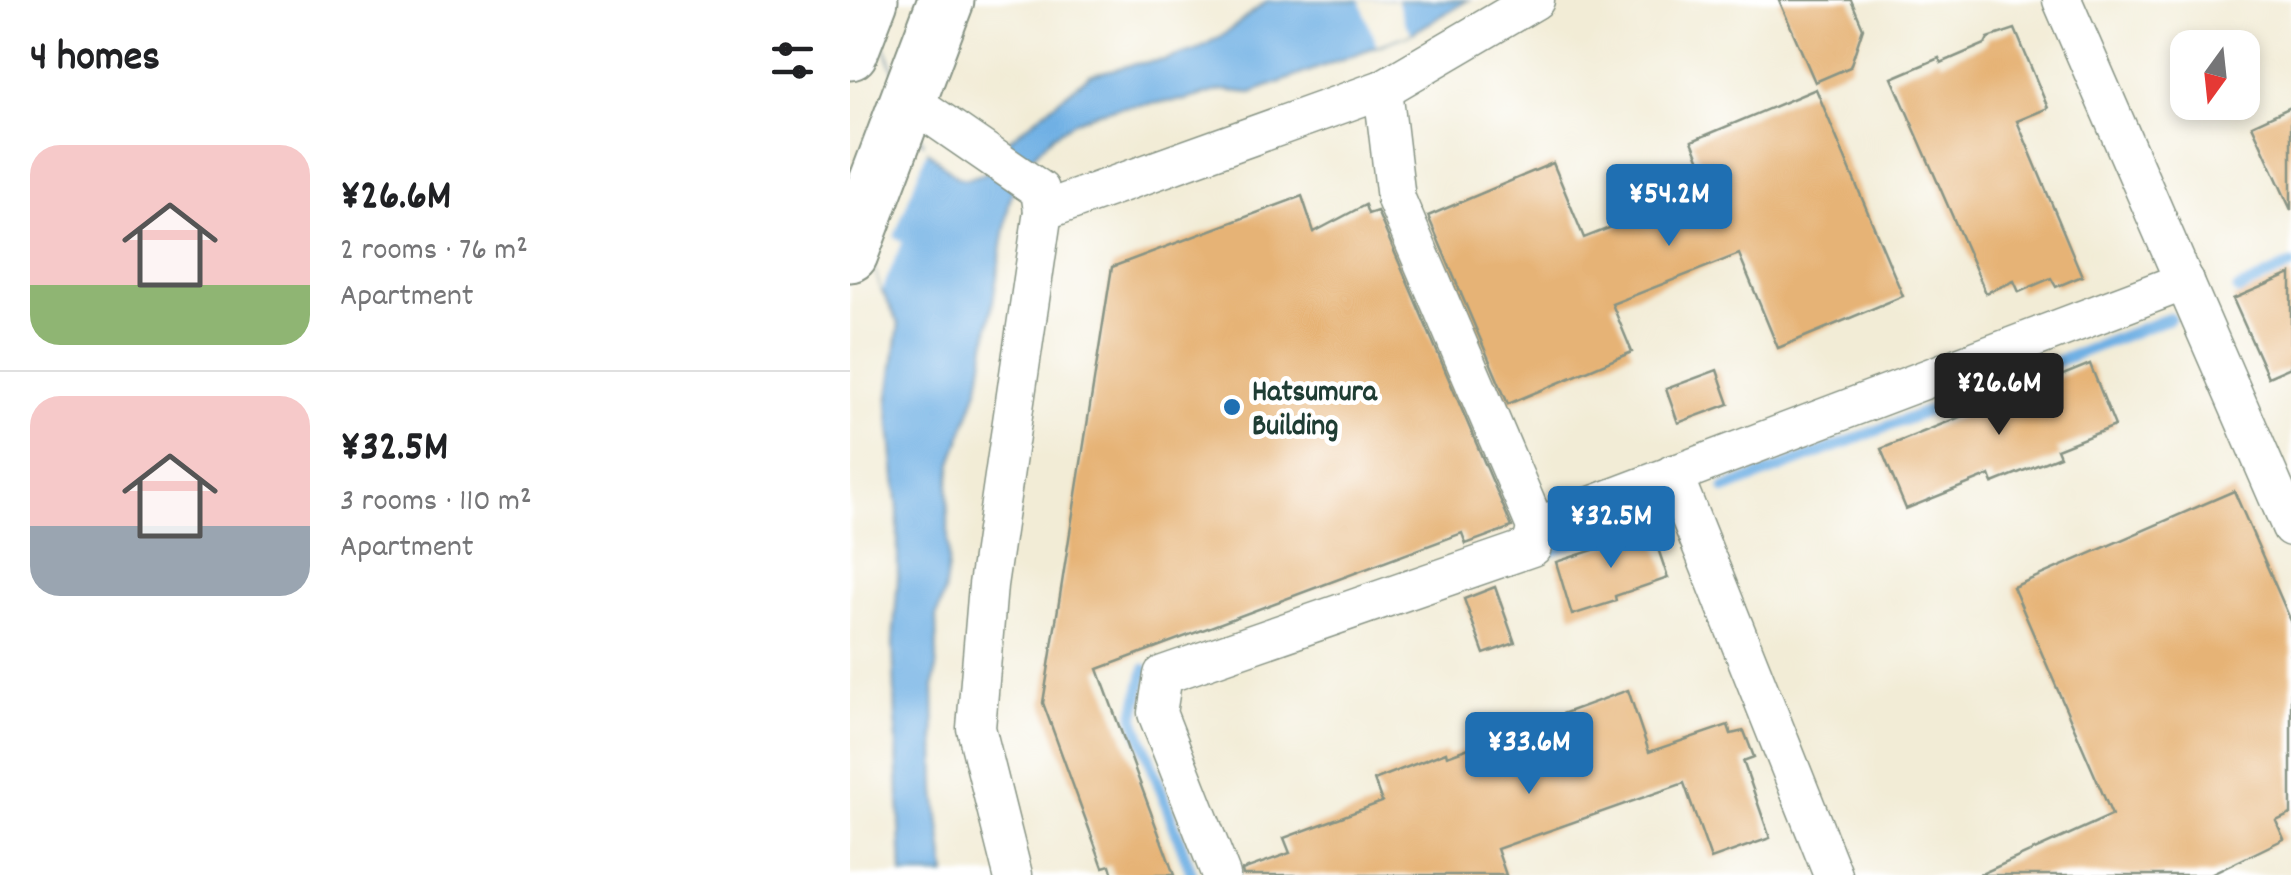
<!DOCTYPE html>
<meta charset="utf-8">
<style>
body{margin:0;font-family:Dekko,sans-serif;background:#f6f6f6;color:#202124;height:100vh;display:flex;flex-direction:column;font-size:38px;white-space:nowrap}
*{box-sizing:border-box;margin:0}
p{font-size:32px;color:#757577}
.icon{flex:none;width:55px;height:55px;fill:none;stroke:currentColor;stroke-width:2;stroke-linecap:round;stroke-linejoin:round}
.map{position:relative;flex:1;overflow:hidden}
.side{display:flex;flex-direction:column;background:#fff;width:850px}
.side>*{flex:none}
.needle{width:65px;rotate:195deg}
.fabs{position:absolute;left:1320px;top:30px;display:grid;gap:20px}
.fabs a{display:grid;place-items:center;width:90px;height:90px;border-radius:20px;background:#fff;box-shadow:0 5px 15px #0003;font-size:50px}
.price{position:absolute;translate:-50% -85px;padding:0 22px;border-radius:10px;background:#1f6fb2;color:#fff;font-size:32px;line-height:65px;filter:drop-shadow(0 2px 5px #0008)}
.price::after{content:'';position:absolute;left:50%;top:60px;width:30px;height:22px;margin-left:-15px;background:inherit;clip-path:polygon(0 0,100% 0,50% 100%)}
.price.selected{background:#222;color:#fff}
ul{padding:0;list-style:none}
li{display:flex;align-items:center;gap:30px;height:250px;padding:0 30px}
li+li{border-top:2px solid #e0e0e0}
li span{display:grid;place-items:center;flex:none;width:280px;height:200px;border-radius:30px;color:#555}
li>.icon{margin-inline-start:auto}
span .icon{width:120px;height:120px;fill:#fffc;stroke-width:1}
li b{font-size:42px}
h2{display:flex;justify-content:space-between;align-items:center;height:120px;padding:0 30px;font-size:42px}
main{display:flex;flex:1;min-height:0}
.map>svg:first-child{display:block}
.water{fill:#70b0e4;stroke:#48768c;stroke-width:2.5}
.pier{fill:#f2ecd6}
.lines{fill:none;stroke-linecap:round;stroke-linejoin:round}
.stream{stroke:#70b0e4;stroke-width:11}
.building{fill:#e6b376}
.minor-casing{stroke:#889485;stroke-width:41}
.highway-casing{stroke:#889485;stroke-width:59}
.minor{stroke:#fff;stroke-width:38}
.highway{stroke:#fff;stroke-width:55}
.poi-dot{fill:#1f6fb2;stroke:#fff;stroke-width:4}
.labels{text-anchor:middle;stroke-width:9;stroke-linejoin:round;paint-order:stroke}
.poi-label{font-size:30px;font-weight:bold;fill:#1f3d34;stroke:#fff;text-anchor:start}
</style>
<main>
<section class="side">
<h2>4 homes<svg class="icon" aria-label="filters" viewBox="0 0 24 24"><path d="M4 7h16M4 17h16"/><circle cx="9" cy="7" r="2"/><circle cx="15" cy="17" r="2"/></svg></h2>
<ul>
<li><span style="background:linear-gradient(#f6c9c9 70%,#8fb573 0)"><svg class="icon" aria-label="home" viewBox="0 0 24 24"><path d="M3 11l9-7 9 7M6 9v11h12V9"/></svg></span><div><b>¥26.6M</b><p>2 rooms · 76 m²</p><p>Apartment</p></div></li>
<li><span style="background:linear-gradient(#f6c9c9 65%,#9aa5b1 0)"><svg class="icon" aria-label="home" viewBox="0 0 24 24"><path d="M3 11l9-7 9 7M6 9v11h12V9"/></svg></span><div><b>¥32.5M</b><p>3 rooms · 110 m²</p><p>Apartment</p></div></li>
</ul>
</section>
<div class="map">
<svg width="1441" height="875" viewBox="0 0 1441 875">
<rect width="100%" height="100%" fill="#fff"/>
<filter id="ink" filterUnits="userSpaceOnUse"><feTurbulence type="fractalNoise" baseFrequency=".01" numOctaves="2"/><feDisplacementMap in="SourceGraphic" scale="20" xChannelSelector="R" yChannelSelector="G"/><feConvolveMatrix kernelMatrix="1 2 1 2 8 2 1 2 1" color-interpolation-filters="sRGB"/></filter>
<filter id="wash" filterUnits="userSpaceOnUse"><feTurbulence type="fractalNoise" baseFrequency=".0048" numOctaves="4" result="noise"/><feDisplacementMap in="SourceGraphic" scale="40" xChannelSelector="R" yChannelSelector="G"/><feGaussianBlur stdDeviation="2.25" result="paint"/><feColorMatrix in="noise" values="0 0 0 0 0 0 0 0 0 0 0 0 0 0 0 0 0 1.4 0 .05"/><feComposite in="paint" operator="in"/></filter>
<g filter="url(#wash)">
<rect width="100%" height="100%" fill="#f2ecd6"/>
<path class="water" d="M16 0 75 149 107 177 116 179 136 173 160 139 240 75 285 64 315 60 346 50 376 33 417 1 618 0 562 33 401 93 371 90 335 100 270 107 249 112 224 122 202 136 183 156 163 189 159 203 129 386 102 463 98 489V566L94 593 86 618 87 658 84 687 86 792 96 875H52L43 643 48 579V510L38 404 49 324 32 291 0 186Z"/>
<g class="pier">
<path d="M0 0H15L71 143 79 145 44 237 52 242 32 291 0 186Z"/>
<path d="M510 0H547L555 24 562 33 526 45Z"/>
</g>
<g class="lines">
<g class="stream">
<path d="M1388 290 1441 265"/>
<path d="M875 489 1320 318"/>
<path d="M687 556 810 511"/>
<path d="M295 669 284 717 342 875"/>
</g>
</g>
<g id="blocks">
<g class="building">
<path d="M929 0H1001L1013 28 1000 67 965 82Z"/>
<path d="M1165 29 1198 108 1167 121 1232 276 1206 287 1201 278 1169 292 1164 281 1136 293 1042 78 1089 58 1091 63 1135 44 1138 38Z"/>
<path d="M966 89 1053 296 928 348 889 254 762 304 782 352 658 404 578 216 703 163 734 238 861 188 842 141Z"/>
<path d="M1441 107V210L1402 125Z"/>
<path d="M452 196 464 232 515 205 518 214 527 211 662 527 616 544 612 533 248 669 324 875H263L260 865 253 867 193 703 262 267Z"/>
<path d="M1441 274V367L1418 377 1383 299Z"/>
<path d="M1240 364 1265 426 1207 449 1210 456 1143 483 1140 475 1056 509 1031 449Z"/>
<path d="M867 370 879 404 828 423 816 389Z"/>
<path d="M1384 491 1441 621V814L1426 821 1434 839 1360 875H1129L1262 815 1163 587Z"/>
<path d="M801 528 818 578 765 596 766 601 722 615 706 562 762 544 761 542Z"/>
<path d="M645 587 665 643 634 654 614 599Z"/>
<path d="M778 690 799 752 878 725 881 734 894 731 904 757 893 761 920 838 861 859 834 783 647 849 656 875H393L392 870 440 853 434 838 532 802 524 780 596 752 597 756Z"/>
</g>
</g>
</g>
<g filter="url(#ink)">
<use href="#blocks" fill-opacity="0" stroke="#889485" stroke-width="2.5"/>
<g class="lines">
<g class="minor-casing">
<g id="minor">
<path d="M1212 0 1441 527"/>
<path d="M58 99 190 190 193 211 138 585 126 728 163 875"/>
<path d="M193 211 533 89 685 0"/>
<path d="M823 474 983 875"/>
<path d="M686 527 1335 281"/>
<path d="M371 875 307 713 313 675 682 547 686 527 546 199 533 89"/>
</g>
</g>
<g class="highway-casing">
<g id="highway">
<path d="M0 52 20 0"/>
<path d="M0 254 96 0"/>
</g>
</g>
<use href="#minor" class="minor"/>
<use href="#highway" class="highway"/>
</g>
</g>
<circle class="poi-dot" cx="382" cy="407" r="10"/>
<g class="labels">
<g class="poi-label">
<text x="402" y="400">Hatsumura<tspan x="402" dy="34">Building</tspan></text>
</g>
</g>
</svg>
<div class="fabs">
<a><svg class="needle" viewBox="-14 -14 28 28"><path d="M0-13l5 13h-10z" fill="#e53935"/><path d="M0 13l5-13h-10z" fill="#757577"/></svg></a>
</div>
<b class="price" style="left:819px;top:249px">¥54.2M</b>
<b class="price selected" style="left:1149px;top:438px">¥26.6M</b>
<b class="price" style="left:761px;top:571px">¥32.5M</b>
<b class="price" style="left:679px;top:797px">¥33.6M</b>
</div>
</main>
